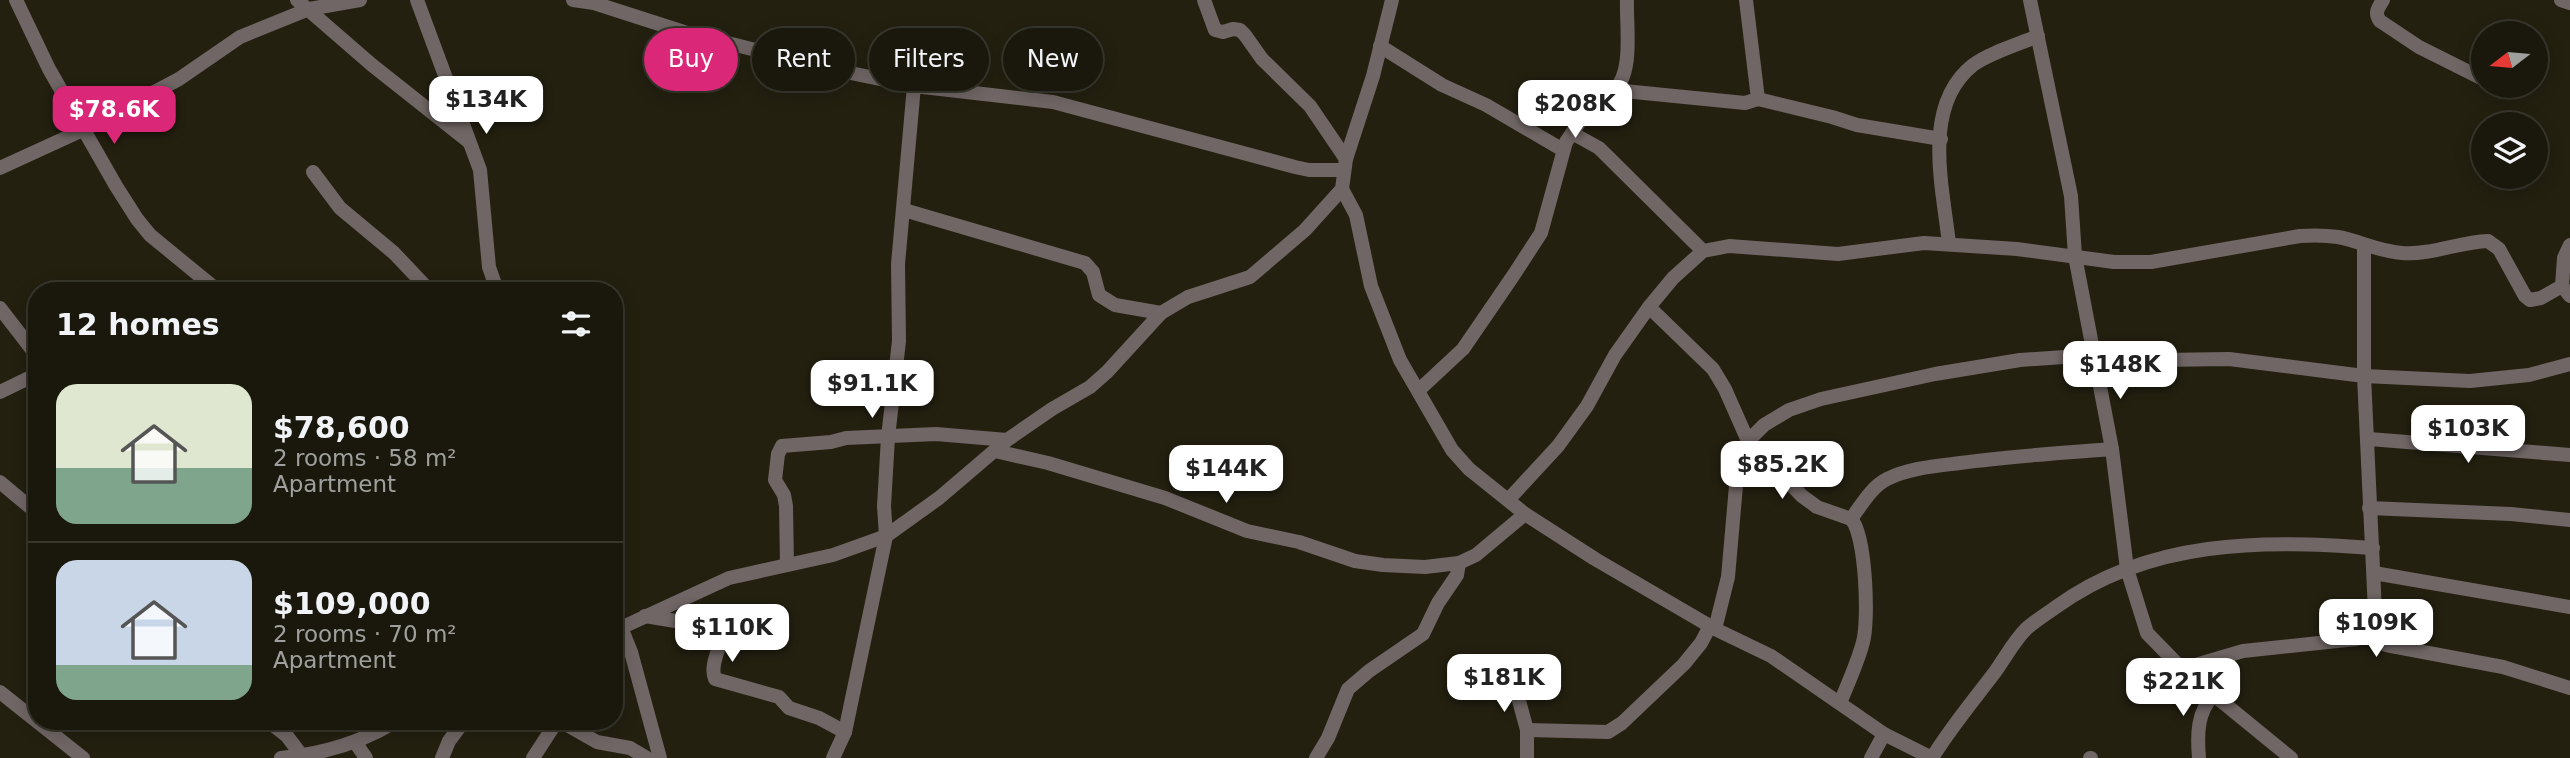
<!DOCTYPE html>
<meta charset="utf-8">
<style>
body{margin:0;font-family:"DejaVu Sans",sans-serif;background:#232115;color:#f1f3f6;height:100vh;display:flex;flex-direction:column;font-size:26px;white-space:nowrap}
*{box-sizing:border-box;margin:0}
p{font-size:23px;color:#9fa09d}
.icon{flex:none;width:38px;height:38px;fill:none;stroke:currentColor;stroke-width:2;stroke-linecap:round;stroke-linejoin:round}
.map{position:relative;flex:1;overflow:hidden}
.sheet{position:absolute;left:28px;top:282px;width:595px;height:448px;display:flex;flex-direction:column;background:#1a180c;border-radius:28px;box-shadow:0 4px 18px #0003,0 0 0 2px #38372d}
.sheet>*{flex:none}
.guide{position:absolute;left:644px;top:28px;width:665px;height:63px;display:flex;gap:14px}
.needle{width:46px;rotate:254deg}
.fabs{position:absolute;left:2471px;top:21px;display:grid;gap:14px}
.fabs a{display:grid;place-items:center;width:77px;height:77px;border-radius:50%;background:#1a180c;box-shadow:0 4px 18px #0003,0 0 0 2px #38372d;font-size:35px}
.price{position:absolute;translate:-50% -60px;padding:0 16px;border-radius:14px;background:#fff;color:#222;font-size:23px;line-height:46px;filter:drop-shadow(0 2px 4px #0008)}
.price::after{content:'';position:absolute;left:50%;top:42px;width:21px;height:16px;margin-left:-10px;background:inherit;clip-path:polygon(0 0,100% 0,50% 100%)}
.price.selected{background:#db2777;color:#fff}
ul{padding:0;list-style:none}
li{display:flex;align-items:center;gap:21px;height:175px;padding:0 28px}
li+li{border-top:2px solid #38372d}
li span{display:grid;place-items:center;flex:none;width:196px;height:140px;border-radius:21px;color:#555}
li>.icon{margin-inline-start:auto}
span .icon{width:84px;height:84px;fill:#fffc;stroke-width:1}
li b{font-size:30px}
h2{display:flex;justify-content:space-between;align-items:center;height:84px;padding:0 28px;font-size:30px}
.pill{padding:0 24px;border-radius:32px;background:#1a180c;box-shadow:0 4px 18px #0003,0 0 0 2px #38372d;font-size:24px;line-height:63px}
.pill.selected{background:#db2777;color:#fff}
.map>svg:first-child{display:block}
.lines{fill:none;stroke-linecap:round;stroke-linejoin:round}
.minor{stroke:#706665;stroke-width:14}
</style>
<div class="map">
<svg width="2570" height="758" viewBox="0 0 2570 758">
<rect width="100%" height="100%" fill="#232010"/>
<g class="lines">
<g class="minor">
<path d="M16 0 49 69 116 186 137 219 150 235 217 290"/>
<path d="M297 0 372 65 468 141"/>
<path d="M417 0 480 170 489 267 497 290"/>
<path d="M573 0 594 3 684 32 831 69 914 86 1053 102 1295 167 1309 170H1344"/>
<path d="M1204 0 1215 30 1223 32 1233 29 1240 30 1245 35 1262 59 1310 106 1346 159"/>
<path d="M1746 0 1758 99"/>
<path d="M2030 0 2071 196 2075 256 2112 449 2127 569 2147 633 2182 669 2291 758"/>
<path d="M2383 0C2378 8 2374 13 2380 21L2419 47 2483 79"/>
<path d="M2561 0 2570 3"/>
<path d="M1380 46 1442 85 1486 105 1563 150"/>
<path d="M2497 86 2507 90"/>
<path d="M1614 90C1634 73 1626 25 1627 0"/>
<path d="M1572 133 1599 148 1703 251"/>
<path d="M0 168 85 129 179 79 240 37 309 9 360 0"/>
<path d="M313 172 340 208 394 253 429 290"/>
<path d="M1342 189 1356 215 1371 286 1400 360 1452 450 1469 469 1525 514 1595 559 1715 629 1771 656 1884 734 1932 758"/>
<path d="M904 210 1085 263 1093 272 1099 295 1115 305 1161 313"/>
<path d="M1949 244C1943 187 1921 106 1973 65 1989 53 2019 44 2038 36"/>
<path d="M2570 245 2564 258 2562 286 2570 296"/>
<path d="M2364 246V376L2376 633"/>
<path d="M1649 307 1713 369 1725 389 1748 441 1802 496 1817 507 1851 519C1866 534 1869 621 1863 642 1858 662 1848 683 1840 703"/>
<path d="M0 308 37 356"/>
<path d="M1419 390 1463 349 1513 276 1541 233 1566 142 1583 117 1614 90 1745 103 1758 99 1832 117 1857 125 1941 139"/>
<path d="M0 392 37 374"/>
<path d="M2369 439 2570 455"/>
<path d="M995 451 1048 463 1165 498 1247 531 1299 542 1355 561 1383 565 1425 567 1459 563 1476 555 1525 514"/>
<path d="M0 482 37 513"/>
<path d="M1509 499 1558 446 1587 406 1615 355 1649 307 1673 278 1703 251 1729 246 1838 254 1924 243 2017 249 2114 262H2151L2300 236C2313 235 2325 235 2338 237 2360 241 2377 251 2402 253 2432 255 2459 242 2488 241L2499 249 2525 296 2530 300 2541 298 2562 286"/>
<path d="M2369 508 2511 514 2570 520"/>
<path d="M1851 519C1861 506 1871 487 1887 479 1909 468 1936 466 1960 463 2011 456 2061 453 2112 449"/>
<path d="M787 565 786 506 784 495 775 480 778 454 782 446 831 442 846 438 936 434 1007 440"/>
<path d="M2374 573 2570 607"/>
<path d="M645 616 712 627 722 631C722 647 709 664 715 679L779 697 789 708 819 718 845 732"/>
<path d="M621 627 631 652 660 758"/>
<path d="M1715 629 1728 577 1738 463 1748 441 1764 425 1789 410 1821 399 1935 374 2020 360 2093 355 2160 360 2229 359 2364 376 2470 381 2529 375 2570 364"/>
<path d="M614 631 729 578 833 555 886 536 939 498 1007 440 1052 409 1090 387 1107 372 1161 313 1188 297 1250 277 1305 230 1342 189 1346 159 1373 76 1392 0"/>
<path d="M1509 664 1527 730V758"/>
<path d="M2182 669 2243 651 2356 639 2376 633 2386 645 2503 667 2570 688"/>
<path d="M0 692 83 758"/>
<path d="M268 721 287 736 302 756"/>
<path d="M560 721 597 742 630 748 647 758"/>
<path d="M1527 730 1608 732 1622 723 1684 664 1701 643 1710 626"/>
<path d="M355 742 366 758"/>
<path d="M281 758C322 754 361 743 396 721"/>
<path d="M442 758 449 741 464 721"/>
<path d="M533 758 557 721"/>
<path d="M833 758 845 732 886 536 884 506 888 437 899 341 898 264 914 86"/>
<path d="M1316 758 1328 738 1348 689 1369 671 1423 634 1438 603 1457 575 1459 563"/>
<path d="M1871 758 1884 734"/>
<path d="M1932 758C1951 727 1973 701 1995 672 2005 658 2014 641 2026 629 2035 621 2046 614 2056 607 2150 539 2262 540 2373 548"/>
<path d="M2090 758H2091"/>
<path d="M2199 758C2197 735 2197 711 2214 695"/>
</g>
</g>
</svg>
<div class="fabs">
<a><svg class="needle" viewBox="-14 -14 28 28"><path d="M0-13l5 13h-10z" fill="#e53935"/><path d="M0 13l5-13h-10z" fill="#9fa09d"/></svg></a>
<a><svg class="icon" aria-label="layers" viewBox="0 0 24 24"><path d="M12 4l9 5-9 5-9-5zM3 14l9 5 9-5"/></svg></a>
</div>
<b class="price" style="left:486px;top:136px">$134K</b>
<b class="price" style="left:1575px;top:140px">$208K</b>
<b class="price selected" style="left:114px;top:146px">$78.6K</b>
<b class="price" style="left:2120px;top:401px">$148K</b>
<b class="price" style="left:872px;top:420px">$91.1K</b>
<b class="price" style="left:2468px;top:465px">$103K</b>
<b class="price" style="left:1782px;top:501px">$85.2K</b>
<b class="price" style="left:1226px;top:505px">$144K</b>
<b class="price" style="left:2376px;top:659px">$109K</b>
<b class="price" style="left:732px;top:664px">$110K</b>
<b class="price" style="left:1504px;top:714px">$181K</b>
<b class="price" style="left:2183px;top:718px">$221K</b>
<div class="guide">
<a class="pill selected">Buy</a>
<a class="pill">Rent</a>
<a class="pill">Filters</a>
<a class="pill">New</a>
</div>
<section class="sheet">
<h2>12 homes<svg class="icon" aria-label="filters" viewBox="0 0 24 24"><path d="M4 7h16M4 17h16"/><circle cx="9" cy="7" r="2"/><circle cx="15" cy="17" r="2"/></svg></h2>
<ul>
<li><span style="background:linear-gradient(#dfe7d0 60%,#7fa58c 0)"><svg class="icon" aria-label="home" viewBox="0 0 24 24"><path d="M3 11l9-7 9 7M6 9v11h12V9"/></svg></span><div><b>$78,600</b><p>2 rooms · 58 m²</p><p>Apartment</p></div></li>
<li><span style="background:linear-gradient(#c9d6e8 75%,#7fa58c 0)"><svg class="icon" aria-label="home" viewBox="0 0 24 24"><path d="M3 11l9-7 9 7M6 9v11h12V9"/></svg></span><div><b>$109,000</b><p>2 rooms · 70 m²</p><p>Apartment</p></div></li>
</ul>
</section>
</div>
